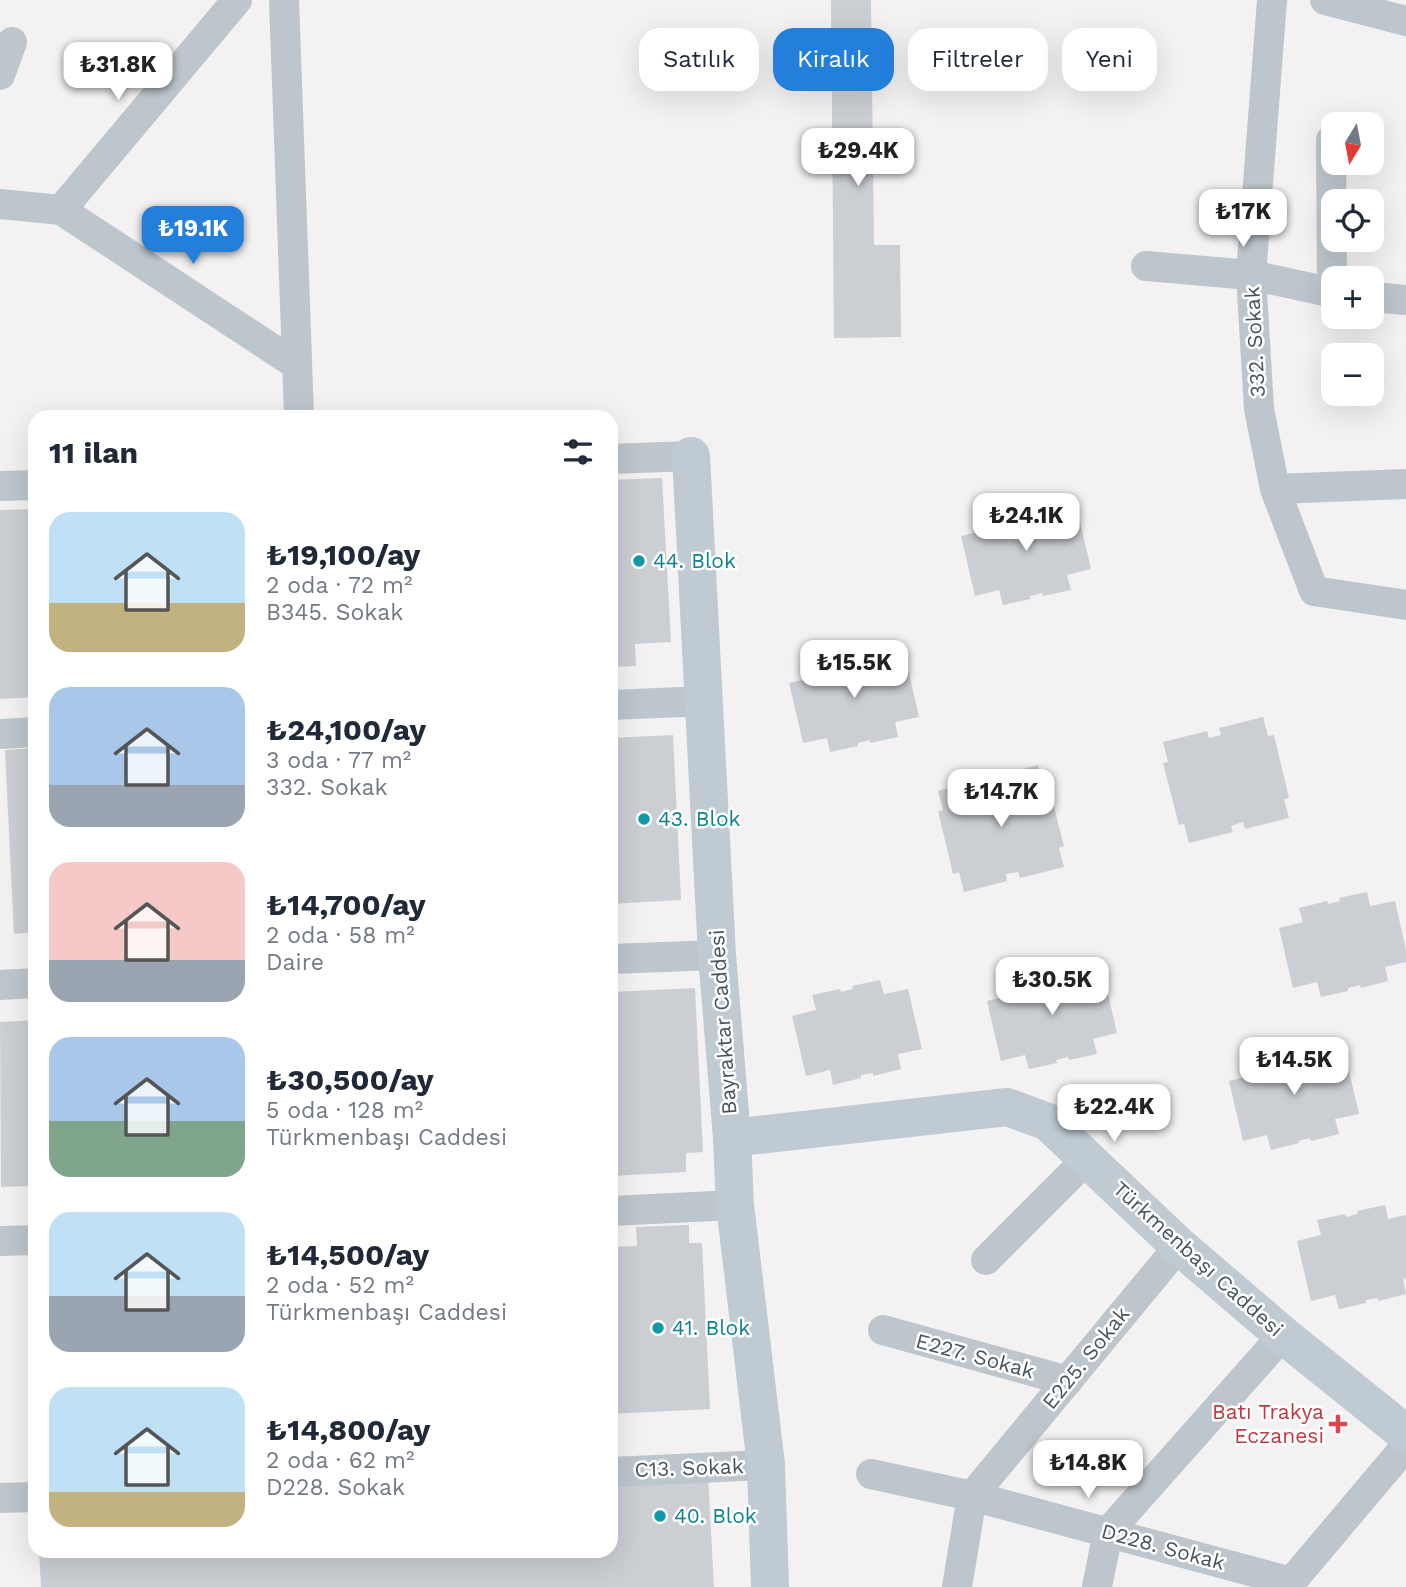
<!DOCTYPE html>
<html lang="tr">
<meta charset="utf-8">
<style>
body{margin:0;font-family:"Work Sans",sans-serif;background:#f6f6f7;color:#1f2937;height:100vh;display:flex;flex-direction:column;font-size:26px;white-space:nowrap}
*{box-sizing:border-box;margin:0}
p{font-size:23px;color:#747a83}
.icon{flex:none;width:38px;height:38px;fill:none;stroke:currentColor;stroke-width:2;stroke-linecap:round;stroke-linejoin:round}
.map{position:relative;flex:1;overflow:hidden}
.drawer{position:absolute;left:28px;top:410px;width:590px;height:1148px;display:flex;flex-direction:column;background:#fff;border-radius:21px;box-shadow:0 7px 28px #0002}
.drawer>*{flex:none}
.hud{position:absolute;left:639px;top:28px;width:662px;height:63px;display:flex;gap:14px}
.needle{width:46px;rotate:190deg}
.buttons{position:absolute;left:1321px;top:112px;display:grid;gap:14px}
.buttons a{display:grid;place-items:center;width:63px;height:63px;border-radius:14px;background:#fff;box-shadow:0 7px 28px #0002;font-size:35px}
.price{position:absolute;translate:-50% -60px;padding:0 16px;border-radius:14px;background:#fff;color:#222;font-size:23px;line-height:46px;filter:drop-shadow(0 2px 4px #0008)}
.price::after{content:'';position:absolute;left:50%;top:42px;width:21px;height:16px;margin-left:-10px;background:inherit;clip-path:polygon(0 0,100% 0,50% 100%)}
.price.on{background:#247fda;color:#fff}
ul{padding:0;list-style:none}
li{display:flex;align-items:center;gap:21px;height:175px;padding:0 21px}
li span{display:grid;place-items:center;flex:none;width:196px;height:140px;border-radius:21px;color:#555}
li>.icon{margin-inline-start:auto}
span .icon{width:84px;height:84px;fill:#fffc;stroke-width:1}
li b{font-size:30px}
h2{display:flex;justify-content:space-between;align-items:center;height:84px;padding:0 21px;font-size:30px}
.tag{padding:0 24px;border-radius:21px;background:#fff;box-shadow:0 7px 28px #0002;font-size:24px;line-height:63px}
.tag.on{background:#247fda;color:#fff}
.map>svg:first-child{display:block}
.building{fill:#cbced3}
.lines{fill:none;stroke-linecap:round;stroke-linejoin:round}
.minor{stroke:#bdc6cc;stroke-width:30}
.secondary{stroke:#bfcad3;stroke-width:38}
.culture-dot{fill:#0f9aa8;stroke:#fff;stroke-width:2.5}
.health-dot{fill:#e0444e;stroke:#fff;stroke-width:2.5}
.labels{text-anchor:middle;stroke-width:5;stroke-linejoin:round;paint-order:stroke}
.street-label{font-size:21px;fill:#49555d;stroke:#fff}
.culture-label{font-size:21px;fill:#0d838f;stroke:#fff;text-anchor:start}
.health-label{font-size:21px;fill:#be3a42;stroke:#fff;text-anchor:end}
</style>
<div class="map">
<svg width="1406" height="1587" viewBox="0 0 1406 1587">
<rect width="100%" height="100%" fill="#f3f1f1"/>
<g class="building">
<path d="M831 0H871L874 245H900L901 337 834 338Z"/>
<path d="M662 478 671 642 635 644 636 666 611 667V480Z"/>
<path d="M1049 500 1053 515 1077 509 1091 569 1067 575 1071 590 1043 596 1042 593 1030 596 1031 599 1003 605 999 590 975 596 961 536 985 530 982 516 1009 509 1010 513 1022 510 1021 507Z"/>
<path d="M35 509V697L0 699V510Z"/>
<path d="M877 647 880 662 905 656 919 717 895 722 898 737 870 743V740L858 743V746L830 752 827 738 803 743 789 683 813 678 809 663 837 657 838 660 850 656 849 654Z"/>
<path d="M1263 717 1268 736 1274 735 1289 798 1284 799 1289 818 1245 829 1243 822 1231 826 1233 832 1189 843 1184 824 1179 825 1163 763 1168 762 1163 742 1207 731 1209 738 1221 735 1219 728Z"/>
<path d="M673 735 681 900 611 904V738Z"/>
<path d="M35 748V932L14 934 5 750Z"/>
<path d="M1038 765 1043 785 1048 784 1064 846 1059 848 1064 867 1020 878 1018 872 1006 874 1007 881 964 892 959 872 953 874 938 811 943 810 938 791 982 780 984 786 996 783 994 777Z"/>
<path d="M1367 892 1370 906 1395 901 1406 950V962L1385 967 1388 981 1361 988 1360 985 1348 988V991L1321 997 1317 982 1293 988 1279 928 1303 922 1299 908 1327 901 1328 904 1340 901 1339 898Z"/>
<path d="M1076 964 1079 979 1103 973 1117 1033 1093 1039 1097 1054 1069 1060 1068 1057 1056 1060 1057 1063 1029 1069 1025 1055 1001 1061 987 1001 1011 995 1008 980 1036 973V976L1049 974 1048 971Z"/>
<path d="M880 980 884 994 908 989 922 1049 898 1054 901 1069 873 1076V1073L861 1075V1078L833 1085 830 1070 806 1076 792 1016 816 1010 812 995 840 989 841 992 853 989 852 986Z"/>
<path d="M695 988 703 1152 686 1153V1172L611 1176V992Z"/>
<path d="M35 1020V1186L1 1187 0 1022Z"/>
<path d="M1317 1045 1321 1059 1345 1054 1359 1114 1335 1119 1339 1134 1311 1141 1310 1138 1298 1141 1299 1143 1271 1150 1267 1135 1243 1141 1229 1081 1253 1075 1250 1061 1277 1054 1278 1057 1290 1054V1051Z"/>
<path d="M1385 1205 1388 1219 1406 1215V1278L1403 1279 1406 1294 1378 1301V1298L1366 1300V1303L1339 1309 1335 1295 1311 1301 1297 1241 1321 1235 1317 1220 1345 1214 1346 1217 1358 1214 1357 1211Z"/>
<path d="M689 1225V1243H702L710 1409 611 1414V1247L637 1246 636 1227Z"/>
<path d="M29 1276H35V1358H33Z"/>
<path d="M708 1476 714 1587H41L39 1550H611V1481Z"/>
</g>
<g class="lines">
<g class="minor">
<path d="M284 0 299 416"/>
<path d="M1272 0 1251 275 1259 409 1275 489 1314 591 1406 605"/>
<path d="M1325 0 1406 21"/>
<path d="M0 75 12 42"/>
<path d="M1331 140 1332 292"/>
<path d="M0 204 61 210 237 0"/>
<path d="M61 210 297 365"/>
<path d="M1146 266 1251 275 1334 293"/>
<path d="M1372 297 1406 300"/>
<path d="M611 459 691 456"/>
<path d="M0 486 35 485"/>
<path d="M1275 489 1406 484"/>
<path d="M611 705 704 701"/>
<path d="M0 734 35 732"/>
<path d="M611 959 717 955"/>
<path d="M0 985 35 983"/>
<path d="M611 1211 735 1205"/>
<path d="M0 1241 35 1240"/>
<path d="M986 1260 1087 1159"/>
<path d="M883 1330 1068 1381"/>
<path d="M611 1472 766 1465"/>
<path d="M871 1474 972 1496 1291 1582"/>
<path d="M0 1498 35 1497"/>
<path d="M957 1587 972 1496 1179 1246"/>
<path d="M1097 1587 1108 1532 1283 1335"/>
<path d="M1287 1587 1406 1446"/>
</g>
<g class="secondary">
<path d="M691 456 717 955 732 1138 735 1205 766 1465 770 1587"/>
<path d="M732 1138 1007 1107 1048 1122 1179 1246 1283 1335 1406 1434"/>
</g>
</g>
<g class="culture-dot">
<circle cx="639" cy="561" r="7"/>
<circle cx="644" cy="819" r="7"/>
<circle cx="658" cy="1328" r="7"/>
<circle cx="660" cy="1516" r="7"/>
</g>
<path class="health-dot" d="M1334.5 1413.5h7v7h7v7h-7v7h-7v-7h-7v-7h7z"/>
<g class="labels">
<g class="street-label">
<text transform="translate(1255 342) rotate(-93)" y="7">332. Sokak</text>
<text transform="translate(723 1022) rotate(-94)" y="7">Bayraktar Caddesi</text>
<text transform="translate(1198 1259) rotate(42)" y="7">Türkmenbaşı Caddesi</text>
<text transform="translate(975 1356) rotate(15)" y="7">E227. Sokak</text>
<text transform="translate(1086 1358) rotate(-51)" y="7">E225. Sokak</text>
<text transform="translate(689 1468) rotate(-2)" y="7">C13. Sokak</text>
<text transform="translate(1163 1547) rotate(15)" y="7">D228. Sokak</text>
</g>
<g class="culture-label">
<text x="653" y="568">44. Blok</text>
<text x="658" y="826">43. Blok</text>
<text x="672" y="1335">41. Blok</text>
<text x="674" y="1523">40. Blok</text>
</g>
<g class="health-label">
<text x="1324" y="1419">Batı Trakya<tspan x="1324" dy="24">Eczanesi</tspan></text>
</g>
</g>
</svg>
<div class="buttons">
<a><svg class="needle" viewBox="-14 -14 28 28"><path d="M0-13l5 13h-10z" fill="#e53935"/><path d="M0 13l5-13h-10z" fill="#747a83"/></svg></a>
<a><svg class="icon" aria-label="locate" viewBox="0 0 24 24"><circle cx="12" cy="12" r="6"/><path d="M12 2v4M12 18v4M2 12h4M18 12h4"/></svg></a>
<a>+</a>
<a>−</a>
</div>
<b class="price" style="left:118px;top:102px">₺31.8K</b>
<b class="price" style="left:858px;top:188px">₺29.4K</b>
<b class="price" style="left:1243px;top:249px">₺17K</b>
<b class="price on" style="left:193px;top:266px">₺19.1K</b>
<b class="price" style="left:1026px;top:553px">₺24.1K</b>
<b class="price" style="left:854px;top:700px">₺15.5K</b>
<b class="price" style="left:1001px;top:829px">₺14.7K</b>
<b class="price" style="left:1052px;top:1017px">₺30.5K</b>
<b class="price" style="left:1294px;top:1097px">₺14.5K</b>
<b class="price" style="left:1114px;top:1144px">₺22.4K</b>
<b class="price" style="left:1088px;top:1500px">₺14.8K</b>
<div class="hud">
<a class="tag">Satılık</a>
<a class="tag on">Kiralık</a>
<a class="tag">Filtreler</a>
<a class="tag">Yeni</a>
</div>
<section class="drawer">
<h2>11 ilan<svg class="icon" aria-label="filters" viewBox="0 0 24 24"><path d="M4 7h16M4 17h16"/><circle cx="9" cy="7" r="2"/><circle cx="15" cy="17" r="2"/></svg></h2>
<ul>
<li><span style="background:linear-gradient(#bfe0f5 65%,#c2b280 0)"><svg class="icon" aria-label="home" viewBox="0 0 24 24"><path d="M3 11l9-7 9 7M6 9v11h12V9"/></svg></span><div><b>₺19,100/ay</b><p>2 oda · 72 m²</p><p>B345. Sokak</p></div></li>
<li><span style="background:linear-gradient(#a9c7e8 70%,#9aa5b1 0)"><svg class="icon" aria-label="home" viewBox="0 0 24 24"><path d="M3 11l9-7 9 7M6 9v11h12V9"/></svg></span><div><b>₺24,100/ay</b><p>3 oda · 77 m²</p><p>332. Sokak</p></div></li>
<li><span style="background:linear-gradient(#f6c9c9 70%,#9aa5b1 0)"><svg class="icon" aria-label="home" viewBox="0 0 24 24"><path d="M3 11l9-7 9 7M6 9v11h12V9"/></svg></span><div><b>₺14,700/ay</b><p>2 oda · 58 m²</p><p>Daire</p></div></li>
<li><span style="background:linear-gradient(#a9c7e8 60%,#7fa58c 0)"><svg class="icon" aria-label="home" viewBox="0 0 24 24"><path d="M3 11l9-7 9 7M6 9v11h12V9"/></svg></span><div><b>₺30,500/ay</b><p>5 oda · 128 m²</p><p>Türkmenbaşı Caddesi</p></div></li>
<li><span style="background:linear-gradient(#bfe0f5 60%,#9aa5b1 0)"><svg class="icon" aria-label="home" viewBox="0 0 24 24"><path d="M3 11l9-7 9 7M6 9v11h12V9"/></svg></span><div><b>₺14,500/ay</b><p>2 oda · 52 m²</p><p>Türkmenbaşı Caddesi</p></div></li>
<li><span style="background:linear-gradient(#bfe0f5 75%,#c2b280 0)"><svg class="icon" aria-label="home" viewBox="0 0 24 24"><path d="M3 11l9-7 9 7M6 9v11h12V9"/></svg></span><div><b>₺14,800/ay</b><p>2 oda · 62 m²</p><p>D228. Sokak</p></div></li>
</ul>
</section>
</div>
